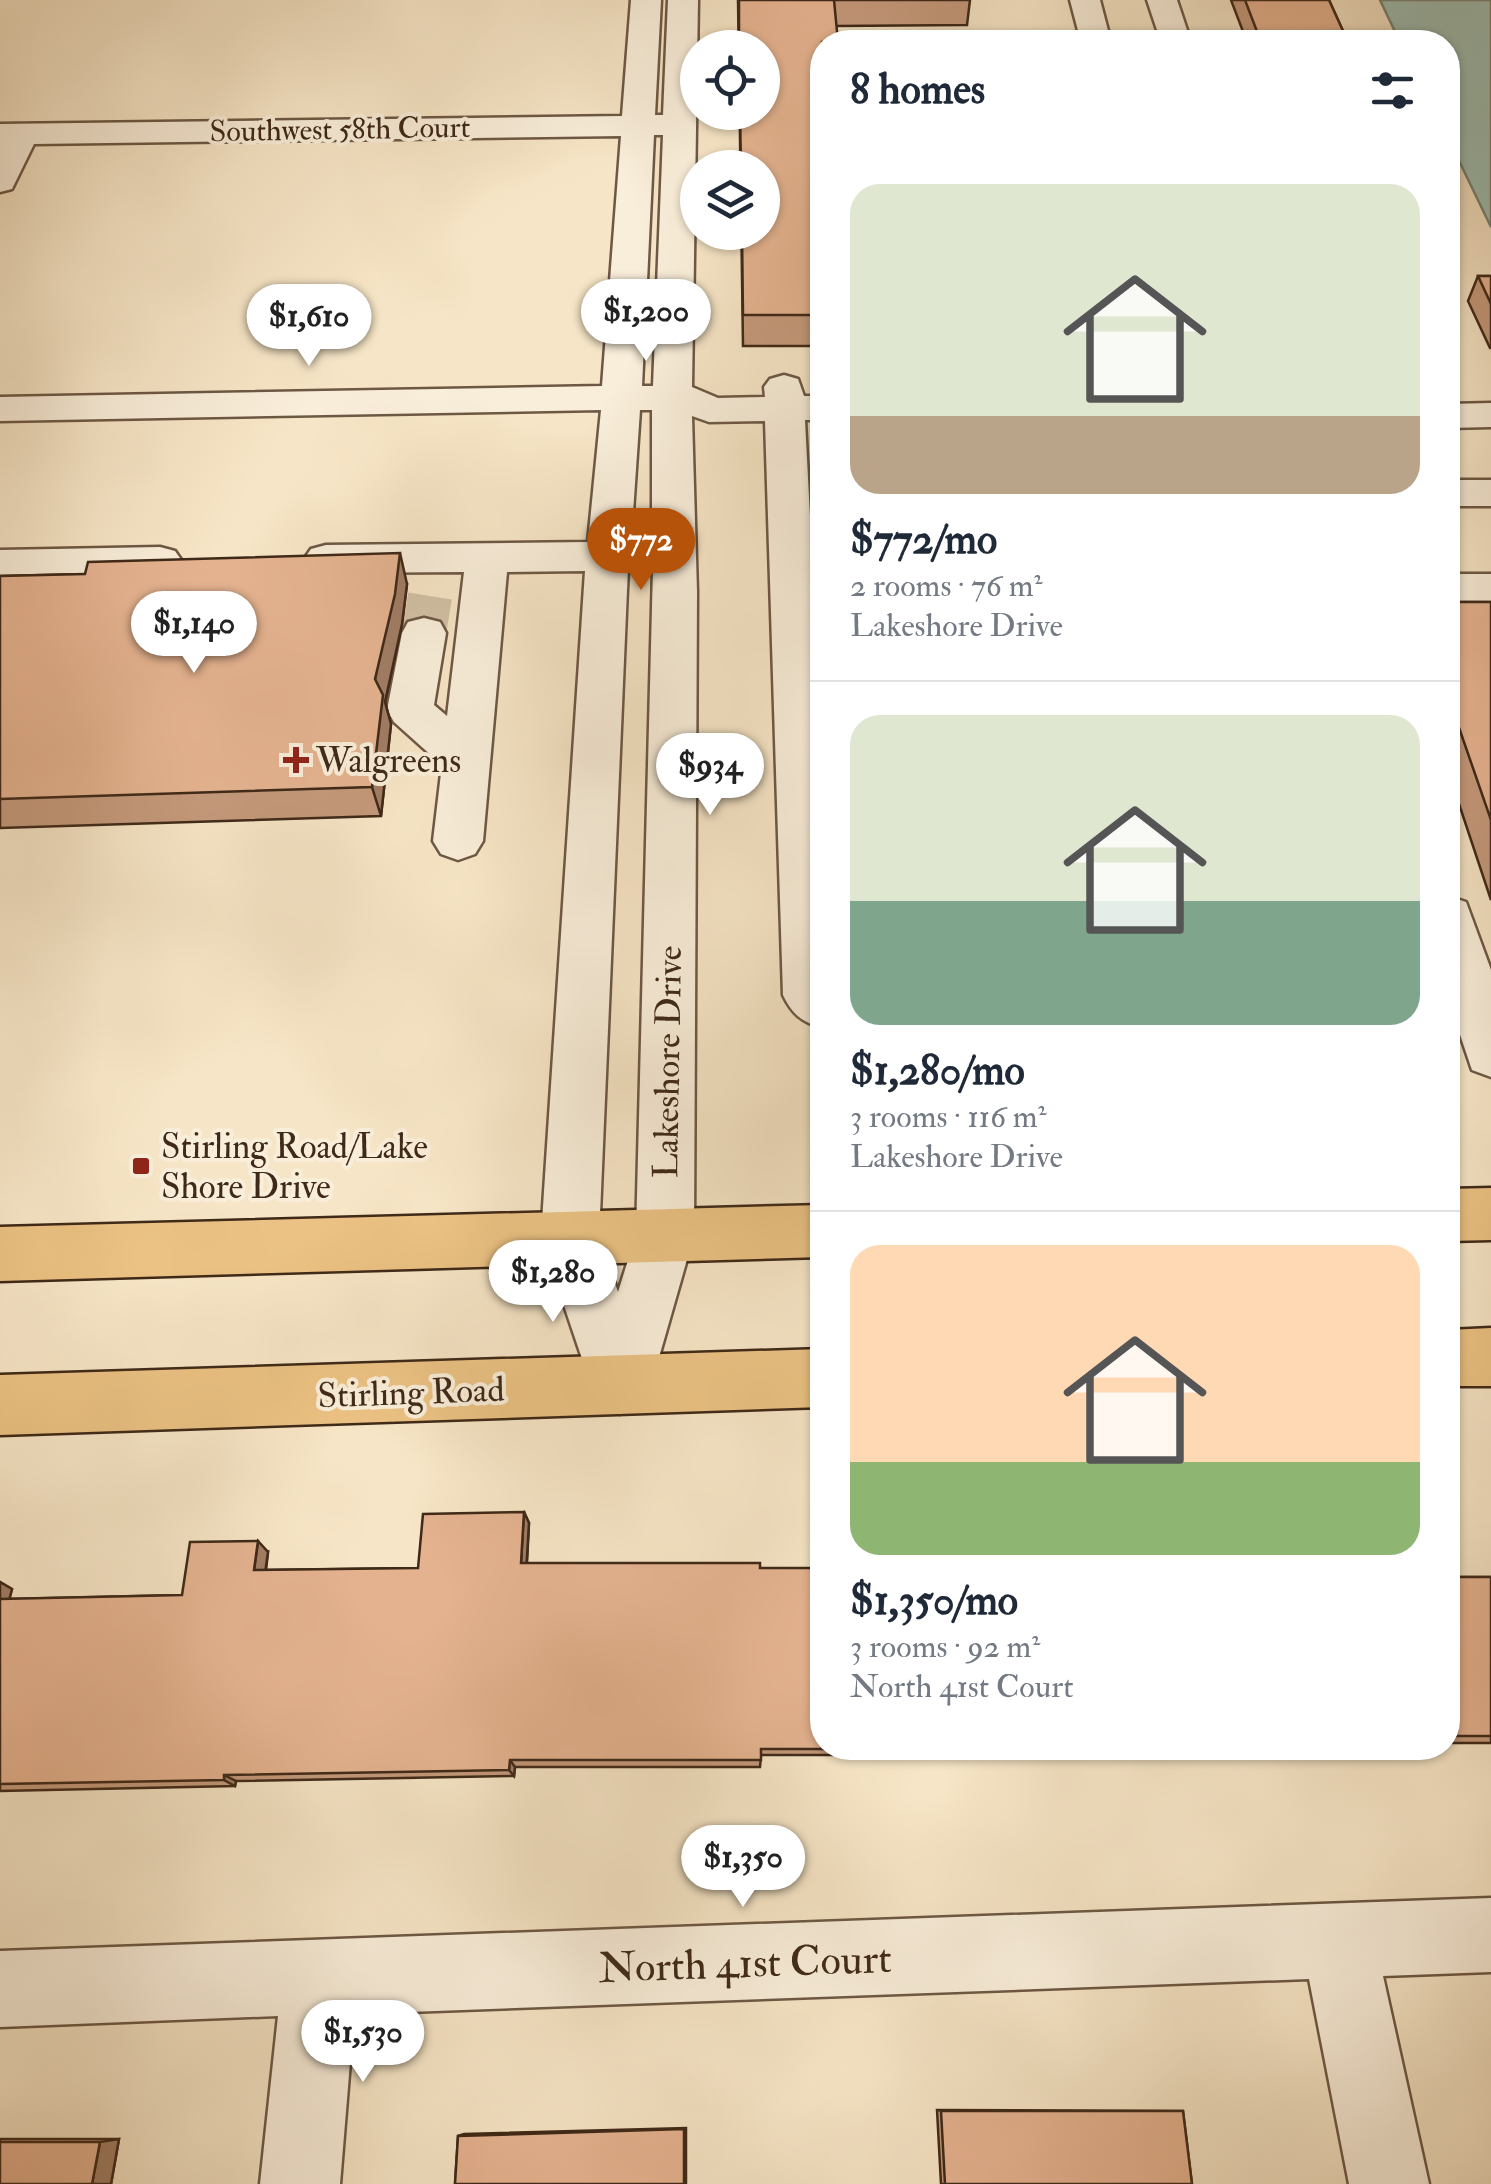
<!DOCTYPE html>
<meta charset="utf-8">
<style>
body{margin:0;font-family:"IM FELL Double Pica",serif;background:#f6f6f7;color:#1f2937;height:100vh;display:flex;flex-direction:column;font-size:38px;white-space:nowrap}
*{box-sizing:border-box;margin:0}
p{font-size:32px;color:#747a83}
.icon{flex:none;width:55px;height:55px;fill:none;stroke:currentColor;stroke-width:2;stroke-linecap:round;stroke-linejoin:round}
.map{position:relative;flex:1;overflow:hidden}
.details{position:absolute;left:810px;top:30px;width:650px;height:1730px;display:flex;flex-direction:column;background:#fff;border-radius:40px;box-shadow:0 2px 8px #0004}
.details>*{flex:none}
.buttons{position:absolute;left:680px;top:30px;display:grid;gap:20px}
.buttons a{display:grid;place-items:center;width:100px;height:100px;border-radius:50%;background:#fff;box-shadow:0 2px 8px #0004;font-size:50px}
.price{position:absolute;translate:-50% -85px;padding:0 22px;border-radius:35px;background:#fff;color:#222;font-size:32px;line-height:65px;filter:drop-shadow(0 2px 5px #0008)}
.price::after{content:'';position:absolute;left:50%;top:60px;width:30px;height:22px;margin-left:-15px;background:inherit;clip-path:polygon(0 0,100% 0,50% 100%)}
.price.current{background:#b45309;color:#fff}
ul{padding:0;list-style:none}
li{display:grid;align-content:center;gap:20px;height:530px;padding:0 40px}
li+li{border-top:2px solid #e0e1e3}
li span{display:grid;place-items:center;height:310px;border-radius:30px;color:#555}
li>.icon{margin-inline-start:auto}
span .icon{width:180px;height:180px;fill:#fffc;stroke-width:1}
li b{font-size:42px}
h2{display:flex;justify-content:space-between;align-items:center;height:120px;padding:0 40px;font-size:42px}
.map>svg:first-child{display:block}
.water{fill:#9dbfb3;stroke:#778375;stroke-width:2.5}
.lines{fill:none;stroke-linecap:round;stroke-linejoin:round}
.minor-tunnel{stroke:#d1bfa3;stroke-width:44;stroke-dasharray:44 21;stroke-linecap:butt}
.minor-casing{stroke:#6d5844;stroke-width:5}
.major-casing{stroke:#3f2918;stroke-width:5}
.path{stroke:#3f2918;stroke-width:4;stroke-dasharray:1 2.5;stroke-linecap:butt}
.minor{fill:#f9eeda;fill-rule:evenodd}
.major{fill:#ebc283;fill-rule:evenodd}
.wall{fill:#c4997b;stroke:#3f2918;stroke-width:2.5}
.shaded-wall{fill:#a07d64;stroke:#3f2918;stroke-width:2.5}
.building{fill:#e4b28f;stroke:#3f2918;stroke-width:2.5}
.poi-dot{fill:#8f2418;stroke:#f9eeda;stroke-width:4}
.labels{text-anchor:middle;stroke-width:8;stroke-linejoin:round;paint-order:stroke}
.far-street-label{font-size:30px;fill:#3f2918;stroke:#f9eeda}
.poi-label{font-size:35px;fill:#3f2918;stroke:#f9eeda;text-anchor:start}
.street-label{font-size:35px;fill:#3f2918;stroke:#f9eeda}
.near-street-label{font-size:42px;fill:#3f2918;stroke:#f9eeda}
</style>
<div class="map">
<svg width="1491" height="2184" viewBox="0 0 1491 2184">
<rect width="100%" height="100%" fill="#f6e5c6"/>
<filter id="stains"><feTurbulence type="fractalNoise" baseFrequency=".002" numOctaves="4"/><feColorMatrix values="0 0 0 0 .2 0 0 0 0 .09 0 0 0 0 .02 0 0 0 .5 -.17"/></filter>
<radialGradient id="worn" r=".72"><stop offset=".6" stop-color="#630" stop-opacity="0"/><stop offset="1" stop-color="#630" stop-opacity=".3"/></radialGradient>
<path class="water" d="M1380 0H1491V227L1448 138V42H1400Z"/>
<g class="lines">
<path class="minor-tunnel" d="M424 633 430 596"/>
<g class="minor-casing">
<g id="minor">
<path d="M631 0H661L655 115H663L668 0H698L692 387 718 398 765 397 764 387 770 379 784 375 798 379 804 396H822V420H805L822 748V1028C802 1022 792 1014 783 995L765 421 709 422 692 416 697 592 694 1235 651 1385 642 1406 620 1414 598 1406 541 1237 585 571 507 572 483 841 475 854 458 860 441 854 433 841 442 765 394 722 387 710 402 633 408 622 424 618 440 622 446 633 434 705 447 716 464 572 326 573 311 569 304 559 311 549 326 545 588 542 601 410 0 421V397L602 386 621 136 34 144 12 189 0 192V124L622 116ZM654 135H663L653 386H642ZM640 410H652V544L631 542ZM653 568 636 1235 618 1292 599 1237 627 590 628 570Z"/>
<path d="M1070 0H1100L1111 42H1081Z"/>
<path d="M1147 0H1177L1191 42H1161Z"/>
<path d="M1491 403V427L1448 428V404Z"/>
<rect x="1448" y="480" width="43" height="26"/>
<path d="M160 547 175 551 182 561 175 571 160 575 0 578V550Z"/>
<rect x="1448" y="574" width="43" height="30"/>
<path d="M1448 896 1466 902 1491 970V1077L1472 1070 1448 999Z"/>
<path d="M1491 1898V1972L1383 1976 1429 2184H1349L1309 1979 354 2014 340 2184H260L278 2016 0 2027V1951Z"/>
</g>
</g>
<g class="major-casing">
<g id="major">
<path d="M1491 1188V1240L1448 1241V1189Z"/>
<path d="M822 1205V1257L0 1281V1227Z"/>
<path d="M1491 1328V1386H1448V1330Z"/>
<path d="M822 1349V1407L0 1435V1375Z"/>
</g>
</g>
<path class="path" d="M935 36V42"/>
<use href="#minor" class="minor"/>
<use href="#major" class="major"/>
</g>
<g class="wall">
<path d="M738 0H970L967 25 836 26 822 42V346H743Z"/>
<path d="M1231 0H1329L1348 42H1247Z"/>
<path d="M1448 250 1456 268 1448 288Z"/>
<path d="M1478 276H1491V348H1490L1468 301Z"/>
<path d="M85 574 407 584 402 624 385 702 391 724 381 816 0 828V576Z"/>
<path d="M1448 602H1491V900L1448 771Z"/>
<path d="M524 1512 529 1523 527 1563 760 1568 822 1748H1309L1306 1749H1036L1030 1755H761L760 1767H515L514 1776 236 1781 235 1786 0 1791V1582L12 1589 9 1599 182 1595 268 1552 266 1570 418 1568Z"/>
<rect x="1448" y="1577" width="43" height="166"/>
<path d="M937 2110 1183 2111 1192 2184H941Z"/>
<path d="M686 2128V2184H455L458 2136 464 2134Z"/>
<path d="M0 2139H119L111 2184H0Z"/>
</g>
<g class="shaded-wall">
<path d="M400 553 407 584 402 624 385 702 391 724 381 816 372 787 375 679Z"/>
<path d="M524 1512 529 1523 526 1573 521 1563Z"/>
<path d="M258 1541 268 1552 264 1581 254 1570Z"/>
<path d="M0 1582 12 1589 7 1609 0 1605Z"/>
<path d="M510 1760 515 1767 514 1776 509 1770Z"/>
<path d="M224 1775 236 1781 235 1786 224 1780Z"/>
<path d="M119 2139 111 2184H92L100 2142Z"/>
</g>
<g class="building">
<path d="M739 0H834L838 42H822V315H743L742 232H762V168H741L740 112H762V48H739Z"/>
<path d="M1245 0H1329L1348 42H1261Z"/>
<path d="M1448 250 1456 268H1448Z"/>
<path d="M1478 276H1491V304Z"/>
<path d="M400 553 395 594 375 679 383 695 372 787 0 799V576L85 574 88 562Z"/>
<path d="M1448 602H1491V820L1448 696Z"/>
<path d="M524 1512 521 1563H760V1568H822V1748L1036 1749H761V1760H510L509 1770 224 1775V1780L0 1784V1599L182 1595 190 1542 258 1541 254 1570 418 1568 423 1514Z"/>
<rect x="1448" y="1577" width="43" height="159"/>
<path d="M941 2111H1183L1192 2184H945Z"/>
<path d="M684 2129V2184H455L458 2136Z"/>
<path d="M0 2142H100L92 2184H0Z"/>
</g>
<g class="poi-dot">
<path d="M291 745h10v10h10v10h-10v10h-10v-10h-10v-10h10z"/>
<rect x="131" y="1156" width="20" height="20" rx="5"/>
</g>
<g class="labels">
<g class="far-street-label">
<text transform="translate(340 129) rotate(-1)" y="10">Southwest 58th Court</text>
</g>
<g class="poi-label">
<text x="316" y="772">Walgreens</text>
<text x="161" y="1158">Stirling Road/Lake<tspan x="161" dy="40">Shore Drive</tspan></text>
</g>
<g class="street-label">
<text transform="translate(667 1062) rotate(-89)" y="12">Lakeshore Drive</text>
<text transform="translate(411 1392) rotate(-2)" y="12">Stirling Road</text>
</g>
<g class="near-street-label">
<text transform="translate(745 1962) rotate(-2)" y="15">North 41st Court</text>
</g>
</g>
<rect width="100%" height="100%" filter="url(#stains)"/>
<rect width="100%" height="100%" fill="url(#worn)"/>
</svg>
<div class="buttons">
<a><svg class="icon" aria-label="locate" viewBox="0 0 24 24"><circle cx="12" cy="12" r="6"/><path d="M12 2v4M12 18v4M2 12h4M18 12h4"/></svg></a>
<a><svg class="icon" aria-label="layers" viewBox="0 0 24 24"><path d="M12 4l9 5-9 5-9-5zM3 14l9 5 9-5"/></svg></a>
</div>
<b class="price" style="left:646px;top:364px">$1,200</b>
<b class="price" style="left:309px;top:369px">$1,610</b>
<b class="price current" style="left:641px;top:593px">$772</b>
<b class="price" style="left:194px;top:676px">$1,140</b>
<b class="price" style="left:710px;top:818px">$934</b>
<b class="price" style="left:553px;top:1325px">$1,280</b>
<b class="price" style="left:743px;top:1910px">$1,350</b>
<b class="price" style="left:363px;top:2085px">$1,530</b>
<section class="details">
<h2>8 homes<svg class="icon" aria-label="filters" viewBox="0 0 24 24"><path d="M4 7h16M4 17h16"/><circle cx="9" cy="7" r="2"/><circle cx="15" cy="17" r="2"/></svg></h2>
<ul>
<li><span style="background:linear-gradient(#dfe7d0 75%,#b9a48a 0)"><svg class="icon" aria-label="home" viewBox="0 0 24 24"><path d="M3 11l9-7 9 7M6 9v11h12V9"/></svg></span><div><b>$772/mo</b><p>2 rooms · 76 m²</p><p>Lakeshore Drive</p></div></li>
<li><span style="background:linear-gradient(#dfe7d0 60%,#7fa58c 0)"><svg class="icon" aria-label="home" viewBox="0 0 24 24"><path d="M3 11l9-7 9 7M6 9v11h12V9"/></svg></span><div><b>$1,280/mo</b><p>3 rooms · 116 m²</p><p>Lakeshore Drive</p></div></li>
<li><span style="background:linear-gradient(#ffd9b3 70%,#8fb573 0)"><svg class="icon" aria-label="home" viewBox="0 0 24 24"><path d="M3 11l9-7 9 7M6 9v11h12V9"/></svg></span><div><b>$1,350/mo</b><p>3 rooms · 92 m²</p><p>North 41st Court</p></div></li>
</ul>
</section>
</div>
